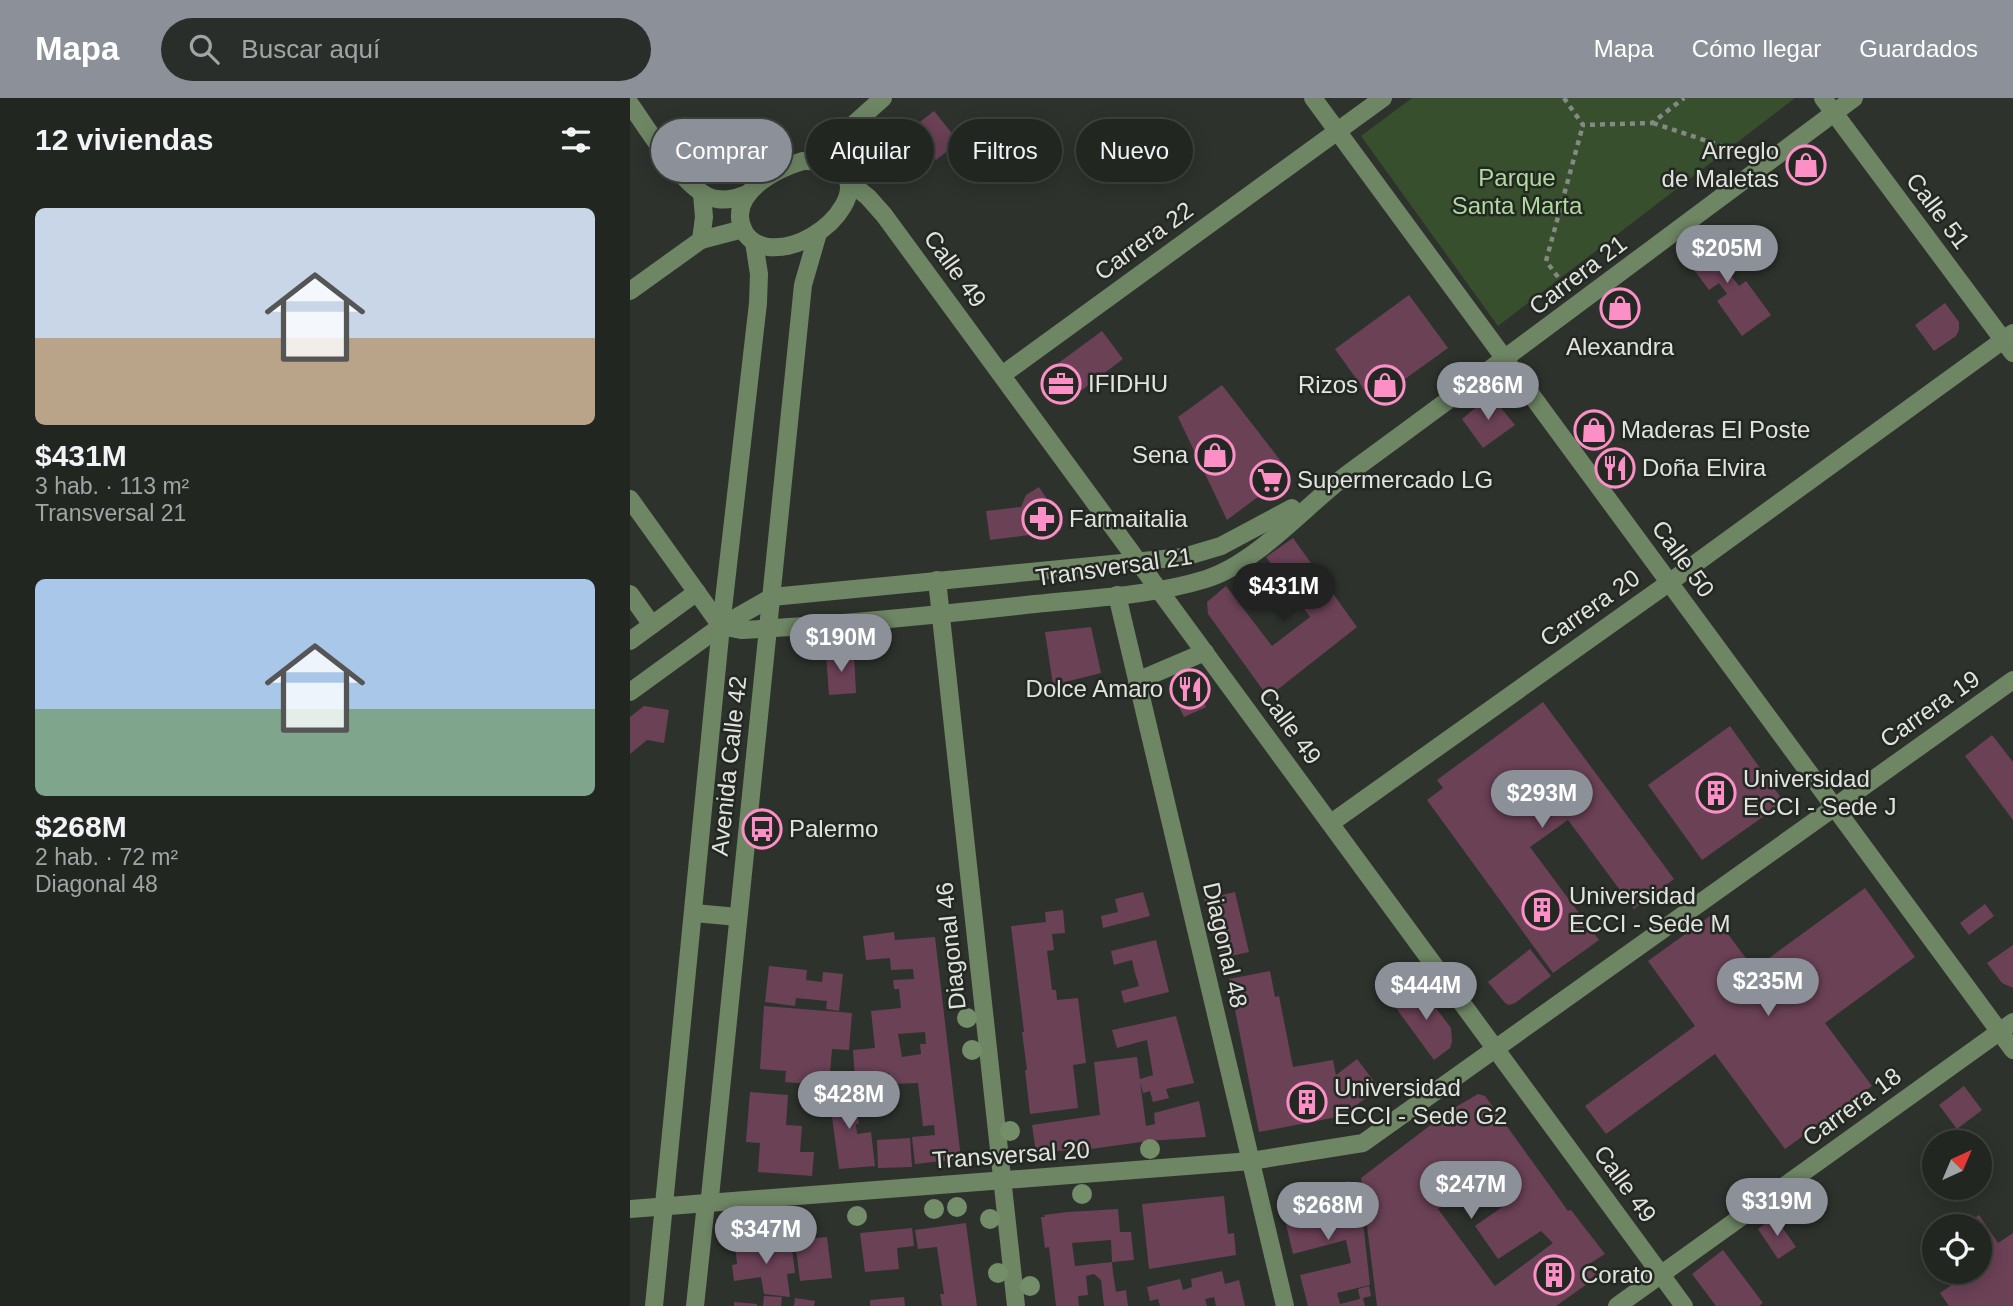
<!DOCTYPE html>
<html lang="es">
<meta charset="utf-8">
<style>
body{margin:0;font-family:Helvetica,sans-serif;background:#2a2e2a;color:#f1f3f6;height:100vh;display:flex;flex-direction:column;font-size:26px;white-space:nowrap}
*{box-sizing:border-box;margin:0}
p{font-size:23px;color:#a2a5a5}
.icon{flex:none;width:38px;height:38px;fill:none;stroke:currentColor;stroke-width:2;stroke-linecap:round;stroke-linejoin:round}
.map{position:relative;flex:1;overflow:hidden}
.side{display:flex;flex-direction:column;background:#222621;width:630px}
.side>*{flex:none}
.banner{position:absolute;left:21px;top:21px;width:665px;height:63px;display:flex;gap:14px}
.needle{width:46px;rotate:44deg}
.controls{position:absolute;left:1292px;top:1032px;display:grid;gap:14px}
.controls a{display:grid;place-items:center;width:70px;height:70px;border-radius:50%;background:#222621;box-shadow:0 4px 18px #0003,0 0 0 2px #3f433f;font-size:35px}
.price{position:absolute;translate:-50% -60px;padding:0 16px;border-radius:24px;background:#8c9099;color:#fff;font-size:23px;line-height:46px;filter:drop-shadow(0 2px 4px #0008)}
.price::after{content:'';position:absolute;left:50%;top:42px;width:21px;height:16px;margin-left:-10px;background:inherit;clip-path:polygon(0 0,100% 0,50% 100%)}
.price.active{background:#222;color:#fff}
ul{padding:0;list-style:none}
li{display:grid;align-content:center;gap:14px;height:371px;padding:0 35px}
li span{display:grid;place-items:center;height:217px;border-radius:10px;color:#555}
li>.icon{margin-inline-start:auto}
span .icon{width:126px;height:126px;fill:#fffc;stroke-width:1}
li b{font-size:30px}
h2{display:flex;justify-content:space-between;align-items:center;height:84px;padding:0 35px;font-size:30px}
.chip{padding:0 24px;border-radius:32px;background:#222621;box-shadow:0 4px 18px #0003,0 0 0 2px #3f433f;font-size:24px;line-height:63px}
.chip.active{background:#8c9099;color:#fff}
header{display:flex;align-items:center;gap:42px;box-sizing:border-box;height:98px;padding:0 35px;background:#8c9099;color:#fff}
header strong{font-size:33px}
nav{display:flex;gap:38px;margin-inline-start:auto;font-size:24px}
.search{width:490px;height:63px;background:#2a2e2a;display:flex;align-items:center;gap:18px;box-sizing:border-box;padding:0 24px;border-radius:38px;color:#a2a5a5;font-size:26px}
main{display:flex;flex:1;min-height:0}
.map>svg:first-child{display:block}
.green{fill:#384f2e}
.building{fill:#6b4156;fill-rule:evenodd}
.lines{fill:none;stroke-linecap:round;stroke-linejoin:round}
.path{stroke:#858983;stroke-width:4.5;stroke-dasharray:5 5;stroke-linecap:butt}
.minor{stroke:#6e8664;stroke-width:18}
.tree{fill:#758e6a}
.labels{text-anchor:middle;stroke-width:5;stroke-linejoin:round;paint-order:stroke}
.poi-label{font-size:24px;fill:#e0e3de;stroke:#242822;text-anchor:start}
.park-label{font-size:24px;fill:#afda9d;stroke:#242822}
.street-label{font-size:24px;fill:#e0e3de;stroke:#242822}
</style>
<header>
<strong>Mapa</strong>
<div class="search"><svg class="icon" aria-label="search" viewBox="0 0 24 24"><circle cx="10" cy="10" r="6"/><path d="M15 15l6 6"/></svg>Buscar aquí</div>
<nav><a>Mapa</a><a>Cómo llegar</a><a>Guardados</a></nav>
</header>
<main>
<section class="side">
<h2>12 viviendas<svg class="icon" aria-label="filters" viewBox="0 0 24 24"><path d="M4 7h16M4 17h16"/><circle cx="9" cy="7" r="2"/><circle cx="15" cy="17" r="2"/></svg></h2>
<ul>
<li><span style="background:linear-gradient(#c9d6e8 60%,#b9a48a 0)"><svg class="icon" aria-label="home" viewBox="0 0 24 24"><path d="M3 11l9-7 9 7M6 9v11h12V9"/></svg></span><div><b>$431M</b><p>3 hab. · 113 m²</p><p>Transversal 21</p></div></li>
<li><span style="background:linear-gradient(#a9c7e8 60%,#7fa58c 0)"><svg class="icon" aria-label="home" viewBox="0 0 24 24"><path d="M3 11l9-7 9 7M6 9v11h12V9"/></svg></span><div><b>$268M</b><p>2 hab. · 72 m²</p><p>Diagonal 48</p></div></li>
</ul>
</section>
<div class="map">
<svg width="1383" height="1208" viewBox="0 0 1383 1208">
<rect width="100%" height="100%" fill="#2e322c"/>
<path class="green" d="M782 0H1165L868 228 731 38Z"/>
<g class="building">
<path d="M304 13 329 44 306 62 281 31Z"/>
<path d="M1082 136 1106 170 1099 175 1109 188 1116 183 1141 217 1112 238 1087 203 1097 196 1089 185 1079 192 1053 157Z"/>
<path d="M779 197 818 250 743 304 705 251Z"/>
<path d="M1315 205 1329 224V232L1326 238 1304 253 1285 227Z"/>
<path d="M472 233 493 261 440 301 419 272Z"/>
<path d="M592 287 660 375 597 422 548 319Z"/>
<path d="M855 302 867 305 885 327 853 350 832 321Z"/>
<path d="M409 389 433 425 430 433 360 442 356 413 391 409 396 397Z"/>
<path d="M663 440 727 529 638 599 578 516 577 504 596 488 642 548 680 519 636 459Z"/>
<path d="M461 529 471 575 423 587 415 534Z"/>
<path d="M224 555 226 595 199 597 196 556Z"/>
<path d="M562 580 576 609 554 619 540 590Z"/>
<path d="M913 604 1044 781 1004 811 938 722 900 749 969 842 923 875 797 702 813 690 807 682Z"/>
<path d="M14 608 39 612 34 645 17 642 0 656V619Z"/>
<path d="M1100 628 1154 704 1072 762 1018 687Z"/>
<path d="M1362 637 1383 664V722L1335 658Z"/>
<path d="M1235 790 1285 859 1195 925 1242 988 1155 1051 1085 956 976 1036 955 1008 1065 928 1018 863 1083 816 1124 871Z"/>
<path d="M513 794 520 818 473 830 471 818 488 814 485 801Z"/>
<path d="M605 794 619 854 592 860 586 837 583 838 574 801Z"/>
<path d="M1355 806 1364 818 1339 837 1330 825Z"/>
<path d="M433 812 435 835 422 836 424 852 417 853 422 892H426L427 902 448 900 456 965 443 967 448 1010 400 1016 395 972H397L392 934H394L381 828 416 824 415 814Z"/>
<path d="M264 834 265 842 305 839 331 1061 285 1066 282 1039 305 1037 304 1027 293 1028 288 985 260 986 259 975 225 980 223 952 245 950 241 913 271 910 269 891H264L263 882 284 881 283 871 261 872 260 860 236 862 233 838ZM295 934 296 946H290L291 956 272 959 268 936Z"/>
<path d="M526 842 539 894 494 905 491 893 509 888 505 875 502 862 484 867 481 853Z"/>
<path d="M1383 847V890L1372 885 1357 865Z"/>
<path d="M900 851 921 878 885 905 879 907 875 905 858 884Z"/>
<path d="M139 868 177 872 176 882 192 884 193 874 213 876 209 913 196 911 197 903 166 900 165 908 135 904Z"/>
<path d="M640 873 645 899 649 898 663 969 703 962 706 977 727 961 749 990 712 1018 629 1034 599 881Z"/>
<path d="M789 888 821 930 822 943 820 950 804 962 763 906Z"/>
<path d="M134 908 222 915 219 952 202 951 199 988 155 984 156 973 130 971Z"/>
<path d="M546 918 564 985 536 991 539 1000 523 1004 520 993 513 995 510 984 516 1028 525 1026 524 1015 569 1003 576 1039 518 1043 440 1054V1052L406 1055 402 1027 470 1017 464 964 507 959 510 981 523 977 517 942 487 950 482 932Z"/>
<path d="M1334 988 1352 1012 1327 1031 1309 1007Z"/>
<path d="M198 989 225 991 229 1026H226L227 1036 241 1034 245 1068 209 1071Z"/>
<path d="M120 994 158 997 156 1027 172 1028 170 1054H184L182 1078 128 1074 130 1045 116 1044Z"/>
<path d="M848 996 855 998 938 1113 941 1112 975 1156 959 1166 967 1179 926 1208H747L731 1080 819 1013ZM867 1069 875 1081 865 1087 857 1076ZM839 1088 851 1106 867 1095 875 1107 845 1128 868 1161 911 1133 923 1145 865 1188 808 1111Z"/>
<path d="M280 1040 282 1069 248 1070 247 1042Z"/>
<path d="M719 1083 721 1090 726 1088 728 1097 717 1099 719 1106 699 1110 701 1120 694 1121 696 1132 706 1130 704 1121 732 1115 740 1187 707 1195 710 1206 730 1201 728 1191 739 1188 741 1198 733 1200 735 1208H678L670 1177 721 1165 716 1142 663 1156 649 1097ZM687 1108 691 1122 678 1125 674 1111Z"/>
<path d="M594 1098 598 1136 604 1135 606 1157 519 1171 512 1106Z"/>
<path d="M488 1111 490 1134H501L504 1162 482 1164 483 1175 486 1194 496 1192 498 1208H474L471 1182 464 1176 456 1178 458 1197 448 1198 449 1208H426L419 1149 415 1150 411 1119H415L414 1117 438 1114ZM481 1142 482 1164 445 1168 442 1145Z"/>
<path d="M1349 1117 1368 1145 1383 1135V1208H1319L1310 1195 1340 1174H1349V1168L1352 1166 1349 1163V1129H1332Z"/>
<path d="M1145 1119 1166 1149 1148 1161 1128 1131Z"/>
<path d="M336 1125 347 1208H312L310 1196H314L307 1149 288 1151 285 1132Z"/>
<path d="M282 1130 284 1148 267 1150 269 1171 235 1174 230 1135Z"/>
<path d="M197 1139 202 1180 170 1183 165 1142Z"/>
<path d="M161 1142 165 1175 157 1176 160 1199 134 1196 131 1179 104 1183 102 1167 107 1166 105 1148Z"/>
<path d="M1093 1152 1133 1205 1129 1208H1086L1062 1176Z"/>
<path d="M592 1173 595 1186 609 1182 615 1208H586L584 1199 575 1201 577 1208H530L528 1201 520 1203 517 1189 550 1181 553 1192 562 1189 561 1181Z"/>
<path d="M134 1198 152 1199 151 1208H133Z"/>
<path d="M274 1199 275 1208H240V1202Z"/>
<path d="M165 1200 185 1203 184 1208H164Z"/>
<path d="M104 1204 127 1206V1208H104Z"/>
</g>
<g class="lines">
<g class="path">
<path d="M934 0 953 27 1022 25 1054 0"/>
<path d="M1023 25 1113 55"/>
<path d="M934 187 916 163 953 27"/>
</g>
<g class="minor">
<path d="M683 0 1383 952"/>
<path d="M1193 0 1383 255"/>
<path d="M0 6C18 31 58 98 87 101 99 103 109 99 119 95"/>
<path d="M173 63C266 62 199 155 138 149 127 147 117 141 113 131 97 96 147 70 173 63Z"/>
<path d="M193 63 214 35 253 0"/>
<path d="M219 84 238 99 254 117 1054 1208"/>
<path d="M71 142 74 119 72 96"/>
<path d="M0 193 71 142 113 131"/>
<path d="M372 277 753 0"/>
<path d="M0 401 91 528"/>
<path d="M307 482 386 1208"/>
<path d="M0 496 22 527"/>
<path d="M487 497 655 1208"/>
<path d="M91 528 111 532C209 527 307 517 405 506 461 500 521 498 576 481 627 465 676 407 719 375 889 251 1056 125 1224 0"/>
<path d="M0 543 67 494"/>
<path d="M507 583 575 554"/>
<path d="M0 594 91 528 142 499 554 459 591 448 662 410"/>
<path d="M701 725 1040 484 1383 235"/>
<path d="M64 815 108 819"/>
<path d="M0 1111 621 1063 733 1045 1383 582"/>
<path d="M24 1208 91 528 128 205 129 176 124 144"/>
<path d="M65 1208 76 1105 80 1099 173 187 188 135"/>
<path d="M987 1208 1383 924"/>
</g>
</g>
<g class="tree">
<circle cx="337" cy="920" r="10"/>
<circle cx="342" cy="952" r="10"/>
<circle cx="380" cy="1033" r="10"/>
<circle cx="520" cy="1051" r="10"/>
<circle cx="452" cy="1096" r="10"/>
<circle cx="327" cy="1109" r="10"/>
<circle cx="304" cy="1111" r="10"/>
<circle cx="227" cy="1118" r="10"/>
<circle cx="360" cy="1121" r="10"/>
<circle cx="368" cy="1175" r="10"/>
<circle cx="400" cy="1188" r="10"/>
</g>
<defs>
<g id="shop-ring" transform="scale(2.0125)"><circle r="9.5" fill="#242822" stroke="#fb8fc6" stroke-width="1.5"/><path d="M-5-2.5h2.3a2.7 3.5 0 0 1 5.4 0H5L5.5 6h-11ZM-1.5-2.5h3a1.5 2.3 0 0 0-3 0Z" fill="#fb8fc6"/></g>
<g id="office-ring" transform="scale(2.0125)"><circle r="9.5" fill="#242822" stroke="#fb8fc6" stroke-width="1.5"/><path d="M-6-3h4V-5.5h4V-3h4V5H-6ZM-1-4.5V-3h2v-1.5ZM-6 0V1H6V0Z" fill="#fb8fc6"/></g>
<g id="restaurant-ring" transform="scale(2.0125)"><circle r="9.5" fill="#242822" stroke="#fb8fc6" stroke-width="1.5"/><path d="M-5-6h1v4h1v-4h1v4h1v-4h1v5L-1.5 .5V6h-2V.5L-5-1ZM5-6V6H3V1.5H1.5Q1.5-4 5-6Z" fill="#fb8fc6"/></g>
<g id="supermarket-ring" transform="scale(2.0125)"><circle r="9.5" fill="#242822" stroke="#fb8fc6" stroke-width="1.5"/><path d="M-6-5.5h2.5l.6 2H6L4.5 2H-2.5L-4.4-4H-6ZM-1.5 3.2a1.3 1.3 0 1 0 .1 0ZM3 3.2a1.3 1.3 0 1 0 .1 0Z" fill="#fb8fc6"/></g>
<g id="pharmacy-ring" transform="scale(2.0125)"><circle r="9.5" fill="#242822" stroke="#fb8fc6" stroke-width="1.5"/><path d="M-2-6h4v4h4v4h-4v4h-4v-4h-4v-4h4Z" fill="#fb8fc6"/></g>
<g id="building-ring" transform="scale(2.0125)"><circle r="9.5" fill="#242822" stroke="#fb8fc6" stroke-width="1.5"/><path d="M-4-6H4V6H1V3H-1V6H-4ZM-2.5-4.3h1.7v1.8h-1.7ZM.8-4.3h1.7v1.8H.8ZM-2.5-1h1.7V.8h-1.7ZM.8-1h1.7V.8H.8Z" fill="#fb8fc6"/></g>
<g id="bus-ring" transform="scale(2.0125)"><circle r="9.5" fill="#242822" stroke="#fb8fc6" stroke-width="1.5"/><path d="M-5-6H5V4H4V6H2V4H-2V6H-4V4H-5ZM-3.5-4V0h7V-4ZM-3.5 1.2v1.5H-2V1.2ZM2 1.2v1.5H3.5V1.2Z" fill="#fb8fc6"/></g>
</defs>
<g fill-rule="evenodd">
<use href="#shop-ring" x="1176" y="67"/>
<use href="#shop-ring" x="990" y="210"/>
<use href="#office-ring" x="431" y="286"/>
<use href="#shop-ring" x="755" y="287"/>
<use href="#shop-ring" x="964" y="332"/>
<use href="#shop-ring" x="585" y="357"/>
<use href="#restaurant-ring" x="985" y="370"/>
<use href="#supermarket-ring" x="640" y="382"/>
<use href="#pharmacy-ring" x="412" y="421"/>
<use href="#restaurant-ring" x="560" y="591"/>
<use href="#building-ring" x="1086" y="695"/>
<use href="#bus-ring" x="132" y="731"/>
<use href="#building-ring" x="912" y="812"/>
<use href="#building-ring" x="677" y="1004"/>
<use href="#building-ring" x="924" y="1177"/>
</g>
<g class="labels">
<g class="poi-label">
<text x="1149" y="61" text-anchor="end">Arreglo<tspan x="1149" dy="28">de Maletas</tspan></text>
<text x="990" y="257" text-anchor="middle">Alexandra</text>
<text x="458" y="294">IFIDHU</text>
<text x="728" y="295" text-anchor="end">Rizos</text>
<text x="991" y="340">Maderas El Poste</text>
<text x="558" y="365" text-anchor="end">Sena</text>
<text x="1012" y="378">Doña Elvira</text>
<text x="667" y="390">Supermercado LG</text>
<text x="439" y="429">Farmaitalia</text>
<text x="533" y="599" text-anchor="end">Dolce Amaro</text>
<text x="1113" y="689">Universidad<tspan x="1113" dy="28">ECCI - Sede J</tspan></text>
<text x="159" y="739">Palermo</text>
<text x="939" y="806">Universidad<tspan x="939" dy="28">ECCI - Sede M</tspan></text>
<text x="704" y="998">Universidad<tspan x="704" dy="28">ECCI - Sede G2</tspan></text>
<text x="951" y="1185">Corato</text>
</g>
<g class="park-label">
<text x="887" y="88">Parque<tspan x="887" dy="28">Santa Marta</tspan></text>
</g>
<g class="street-label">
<text transform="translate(1308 113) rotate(53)" y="8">Calle 51</text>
<text transform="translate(514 143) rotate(-36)" y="8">Carrera 22</text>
<text transform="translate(325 171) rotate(54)" y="8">Calle 49</text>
<text transform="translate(948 177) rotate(-37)" y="8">Carrera 21</text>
<text transform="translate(1053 461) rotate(54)" y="8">Calle 50</text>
<text transform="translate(484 469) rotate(-8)" y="8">Transversal 21</text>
<text transform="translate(960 510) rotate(-35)" y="8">Carrera 20</text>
<text transform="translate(1300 611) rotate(-35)" y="8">Carrera 19</text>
<text transform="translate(660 628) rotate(54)" y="8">Calle 49</text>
<text transform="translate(99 668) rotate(-84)" y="8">Avenida Calle 42</text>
<text transform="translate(595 847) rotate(77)" y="8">Diagonal 48</text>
<text transform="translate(321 848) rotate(-96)" y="8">Diagonal 46</text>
<text transform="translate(1222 1009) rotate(-36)" y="8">Carrera 18</text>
<text transform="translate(381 1057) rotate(-4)" y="8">Transversal 20</text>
<text transform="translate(995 1086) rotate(54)" y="8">Calle 49</text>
</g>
</g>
</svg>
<div class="controls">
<a><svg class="needle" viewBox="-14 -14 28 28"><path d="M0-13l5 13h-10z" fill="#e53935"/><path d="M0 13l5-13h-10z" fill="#a2a5a5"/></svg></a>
<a><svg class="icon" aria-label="locate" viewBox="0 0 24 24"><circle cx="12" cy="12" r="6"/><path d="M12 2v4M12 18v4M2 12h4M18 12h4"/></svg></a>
</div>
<b class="price" style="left:1097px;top:187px">$205M</b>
<b class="price" style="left:858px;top:324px">$286M</b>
<b class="price active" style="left:654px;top:525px">$431M</b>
<b class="price" style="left:211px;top:576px">$190M</b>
<b class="price" style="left:912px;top:732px">$293M</b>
<b class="price" style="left:1138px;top:920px">$235M</b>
<b class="price" style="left:796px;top:924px">$444M</b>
<b class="price" style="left:219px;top:1033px">$428M</b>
<b class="price" style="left:841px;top:1123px">$247M</b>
<b class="price" style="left:1147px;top:1140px">$319M</b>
<b class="price" style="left:698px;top:1144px">$268M</b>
<b class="price" style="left:136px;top:1168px">$347M</b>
<div class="banner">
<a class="chip active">Comprar</a>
<a class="chip">Alquilar</a>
<a class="chip">Filtros</a>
<a class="chip">Nuevo</a>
</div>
</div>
</main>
